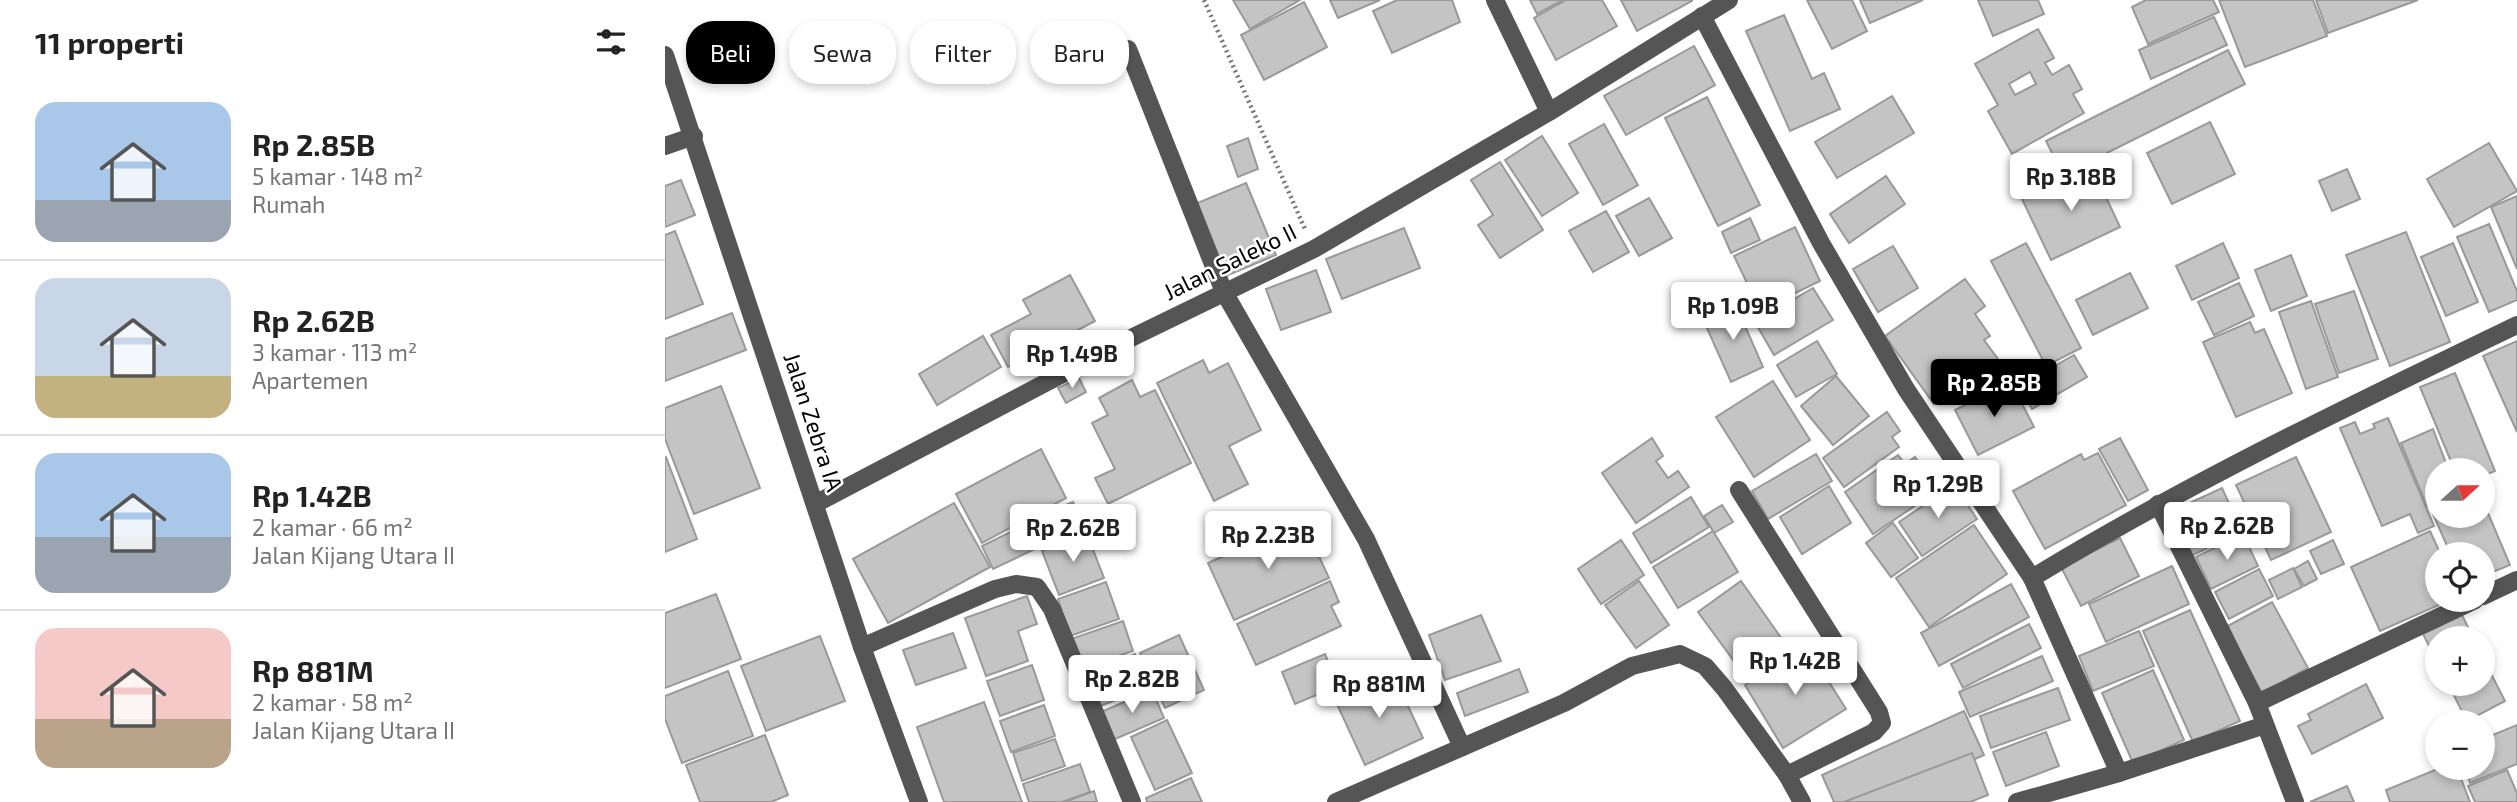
<!DOCTYPE html>
<html lang="id">
<meta charset="utf-8">
<style>
body{margin:0;font-family:"Exo 2",sans-serif;background:#f2f2f2;color:#222;height:100vh;display:flex;flex-direction:column;font-size:26px;white-space:nowrap}
*{box-sizing:border-box;margin:0}
p{font-size:23px;color:#767676}
.icon{flex:none;width:38px;height:38px;fill:none;stroke:currentColor;stroke-width:2;stroke-linecap:round;stroke-linejoin:round}
.map{position:relative;flex:1;overflow:hidden}
.drawer{display:flex;flex-direction:column;background:#fff;width:665px}
.drawer>*{flex:none}
.guide{position:absolute;left:21px;top:21px;width:665px;height:63px;display:flex;gap:14px}
.needle{width:46px;rotate:69deg}
.buttons{position:absolute;left:1760px;top:458px;display:grid;gap:14px}
.buttons a{display:grid;place-items:center;width:70px;height:70px;border-radius:50%;background:#fff;box-shadow:0 4px 10px #0003;font-size:35px}
.price{position:absolute;translate:-50% -60px;padding:0 16px;border-radius:7px;background:#fff;color:#222;font-size:23px;line-height:46px;filter:drop-shadow(0 2px 4px #0008)}
.price::after{content:'';position:absolute;left:50%;top:42px;width:21px;height:16px;margin-left:-10px;background:inherit;clip-path:polygon(0 0,100% 0,50% 100%)}
.price.on{background:#000;color:#fff}
ul{padding:0;list-style:none}
li{display:flex;align-items:center;gap:21px;height:175px;padding:0 35px}
li+li{border-top:2px solid #e0e0e0}
li span{display:grid;place-items:center;flex:none;width:196px;height:140px;border-radius:21px;color:#555}
li>.icon{margin-inline-start:auto}
span .icon{width:84px;height:84px;fill:#fffc;stroke-width:1}
li b{font-size:30px}
h2{display:flex;justify-content:space-between;align-items:center;height:84px;padding:0 35px;font-size:30px}
.pill{padding:0 24px;border-radius:28px;background:#fff;box-shadow:0 4px 10px #0003;font-size:24px;line-height:63px}
.pill.on{background:#000;color:#fff}
main{display:flex;flex:1;min-height:0}
.map>svg:first-child{display:block}
.building{fill:#c4c4c4;stroke:#999;stroke-width:2;fill-rule:evenodd}
.lines{fill:none;stroke-linecap:round;stroke-linejoin:round}
.path{stroke:#777;stroke-width:4.5;stroke-dasharray:2 3.5;stroke-linecap:butt}
.minor{stroke:#555;stroke-width:18}
.labels{text-anchor:middle;stroke-width:5;stroke-linejoin:round;paint-order:stroke}
.street-label{font-size:23px;fill:#000;stroke:#fff}
</style>
<main>
<section class="drawer">
<h2>11 properti<svg class="icon" aria-label="filters" viewBox="0 0 24 24"><path d="M4 7h16M4 17h16"/><circle cx="9" cy="7" r="2"/><circle cx="15" cy="17" r="2"/></svg></h2>
<ul>
<li><span style="background:linear-gradient(#a9c7e8 70%,#9aa5b1 0)"><svg class="icon" aria-label="home" viewBox="0 0 24 24"><path d="M3 11l9-7 9 7M6 9v11h12V9"/></svg></span><div><b>Rp 2.85B</b><p>5 kamar · 148 m²</p><p>Rumah</p></div></li>
<li><span style="background:linear-gradient(#c9d6e8 70%,#c2b280 0)"><svg class="icon" aria-label="home" viewBox="0 0 24 24"><path d="M3 11l9-7 9 7M6 9v11h12V9"/></svg></span><div><b>Rp 2.62B</b><p>3 kamar · 113 m²</p><p>Apartemen</p></div></li>
<li><span style="background:linear-gradient(#a9c7e8 60%,#9aa5b1 0)"><svg class="icon" aria-label="home" viewBox="0 0 24 24"><path d="M3 11l9-7 9 7M6 9v11h12V9"/></svg></span><div><b>Rp 1.42B</b><p>2 kamar · 66 m²</p><p>Jalan Kijang Utara II</p></div></li>
<li><span style="background:linear-gradient(#f6c9c9 65%,#b9a48a 0)"><svg class="icon" aria-label="home" viewBox="0 0 24 24"><path d="M3 11l9-7 9 7M6 9v11h12V9"/></svg></span><div><b>Rp 881M</b><p>2 kamar · 58 m²</p><p>Jalan Kijang Utara II</p></div></li>
</ul>
</section>
<div class="map">
<svg width="1852" height="802" viewBox="0 0 1852 802">
<rect width="100%" height="100%" fill="#fff"/>
<g class="building">
<path d="M568 0H635L585 29Z"/>
<path d="M665 0H715L673 18Z"/>
<path d="M732 0H787L795 22 727 53 708 11Z"/>
<path d="M865 0H898L872 14Z"/>
<path d="M901 0H937L952 26 891 60 869 18Z"/>
<path d="M956 0H1027V1L972 31Z"/>
<path d="M1142 0H1187L1202 31 1167 49Z"/>
<path d="M1195 0H1258L1205 23Z"/>
<path d="M1313 0H1373L1379 14 1328 36Z"/>
<path d="M1481 0H1548L1554 12 1483 44 1467 7Z"/>
<path d="M1554 0H1648L1662 36 1580 67Z"/>
<path d="M1651 0H1753L1663 33Z"/>
<path d="M639 2 662 47 599 80 576 35Z"/>
<path d="M1119 15 1147 79 1159 73 1175 109 1125 131 1081 31Z"/>
<path d="M1549 17 1562 45 1486 79 1474 50Z"/>
<path d="M1373 29 1389 58 1380 63 1387 75 1404 65 1417 89 1408 94 1419 113 1347 154 1323 111 1333 105 1310 64ZM1365 72 1371 84 1350 95 1344 84Z"/>
<path d="M1029 46 1050 85 961 135 939 96Z"/>
<path d="M1563 50 1580 84 1398 175 1381 141Z"/>
<path d="M1227 96 1249 133 1172 178 1150 142Z"/>
<path d="M1042 97 1095 205 1053 226 1000 118Z"/>
<path d="M1545 122 1570 174 1507 204 1482 153Z"/>
<path d="M939 124 973 185 938 205 904 144Z"/>
<path d="M877 136 913 193 877 216 840 160Z"/>
<path d="M583 138 593 169 573 177 562 146Z"/>
<path d="M1824 143 1852 191 1789 227 1762 179Z"/>
<path d="M835 162 878 230 835 258 813 225 828 215 806 180Z"/>
<path d="M1426 165 1455 227 1386 260 1357 199Z"/>
<path d="M1682 169 1695 199 1667 211 1654 181Z"/>
<path d="M1221 176 1240 204 1184 243 1165 214Z"/>
<path d="M16 180 30 215 0 227V186Z"/>
<path d="M581 183 611 255 561 276 530 204Z"/>
<path d="M1852 196V269L1826 207Z"/>
<path d="M984 198 1007 238 974 256 951 216Z"/>
<path d="M941 211 964 252 928 272 904 231Z"/>
<path d="M1085 218 1095 240 1066 253 1057 232Z"/>
<path d="M1824 224 1852 291V300L1824 312 1792 237Z"/>
<path d="M1130 227 1155 281 1095 310 1069 256Z"/>
<path d="M739 228 755 268 677 299 661 259Z"/>
<path d="M10 231 38 304 0 319V235Z"/>
<path d="M1741 232 1785 342 1725 366 1681 255Z"/>
<path d="M1361 243 1416 348 1381 366 1326 261Z"/>
<path d="M1558 243 1574 278 1527 300 1511 266Z"/>
<path d="M1788 243 1813 302 1781 316 1756 257Z"/>
<path d="M1228 246 1253 288 1213 312 1188 269Z"/>
<path d="M1626 255 1642 296 1606 311 1590 270Z"/>
<path d="M651 270 666 312 616 330 601 289Z"/>
<path d="M1465 273 1483 308 1428 335 1411 300Z"/>
<path d="M405 275 430 321 343 367 326 335 366 314 358 300Z"/>
<path d="M1300 279 1320 306 1310 314 1325 336 1319 340 1333 359 1269 404 1220 336Z"/>
<path d="M1574 283 1589 316 1549 335 1533 302Z"/>
<path d="M1148 288 1168 320 1109 355 1090 322Z"/>
<path d="M1689 291 1713 359 1674 373 1650 304Z"/>
<path d="M1646 301 1673 377 1641 389 1614 312Z"/>
<path d="M1070 303 1098 367 1066 382 1037 317Z"/>
<path d="M67 313 81 350 0 381V339Z"/>
<path d="M1585 322 1590 333 1599 329 1627 393 1571 417 1538 342Z"/>
<path d="M318 336 336 367 272 405 254 374Z"/>
<path d="M1152 341 1172 374 1131 397 1112 365Z"/>
<path d="M1852 341V432L1818 356Z"/>
<path d="M1409 355 1422 377 1367 409 1354 386Z"/>
<path d="M538 360 544 373 563 363 596 430 564 446 583 484 549 501 492 383Z"/>
<path d="M1790 373 1830 471 1818 476V471H1790L1755 387Z"/>
<path d="M1171 376 1204 416 1168 445 1136 406Z"/>
<path d="M414 378 421 392 401 403 393 388Z"/>
<path d="M467 380 475 397 490 390 526 463 443 504 430 478 450 469 427 423 443 415 434 398Z"/>
<path d="M1108 381 1145 440 1089 477 1051 417Z"/>
<path d="M1346 382 1369 427 1313 455 1290 410Z"/>
<path d="M56 386 95 488 29 514 0 439V408Z"/>
<path d="M1222 412 1235 431 1227 437 1234 447 1179 487 1158 458Z"/>
<path d="M1723 418 1769 526 1753 533 1745 514 1717 526 1675 428 1690 422 1695 434 1710 428 1708 424Z"/>
<path d="M1768 429 1784 471H1773V503L1762 507 1736 443Z"/>
<path d="M987 438 998 456 991 461 1003 478 1013 471 1024 487 971 523 937 473Z"/>
<path d="M1455 438 1483 490 1463 501 1434 449Z"/>
<path d="M376 449 401 498 317 543 291 494Z"/>
<path d="M1433 453 1461 505 1380 549 1348 491 1416 454 1419 460Z"/>
<path d="M1151 454 1167 481 1103 519 1087 491Z"/>
<path d="M1233 455 1240 464 1250 457 1263 477 1259 479 1269 493 1208 534 1180 492Z"/>
<path d="M1 457 32 539 0 552V458Z"/>
<path d="M1631 457 1666 532 1606 560 1571 485Z"/>
<path d="M1289 485 1312 519 1257 556 1234 522Z"/>
<path d="M1164 486 1186 523 1137 554 1115 517Z"/>
<path d="M1557 488 1577 532 1526 556 1505 512Z"/>
<path d="M1026 497 1044 527 986 563 968 533Z"/>
<path d="M408 502 420 530 377 548 365 519Z"/>
<path d="M289 503 325 567 223 623 188 559Z"/>
<path d="M1057 505 1068 522 1049 533 1039 516Z"/>
<path d="M1820 506 1845 565 1818 576V555H1786L1768 514 1773 512V516H1818Z"/>
<path d="M632 523 640 542 646 539 664 578 569 620 543 563Z"/>
<path d="M1228 523 1253 558 1226 577 1201 543Z"/>
<path d="M362 524 374 547 328 569 317 546Z"/>
<path d="M1309 525 1342 574 1264 627 1231 578Z"/>
<path d="M1048 531 1073 572 1013 608 988 567Z"/>
<path d="M1765 531 1776 555H1773V600H1785L1715 631 1686 567Z"/>
<path d="M422 534 439 578 394 595 377 551Z"/>
<path d="M1578 534 1593 566 1546 589 1531 557Z"/>
<path d="M1455 538 1474 576 1416 606 1396 567Z"/>
<path d="M956 540 979 575 936 604 913 569Z"/>
<path d="M1668 540 1679 564 1656 574 1645 551Z"/>
<path d="M1643 561 1652 579 1639 586 1629 569Z"/>
<path d="M1507 566 1524 604 1441 642 1424 604Z"/>
<path d="M1628 568 1637 587 1613 599 1604 580Z"/>
<path d="M1594 569 1608 596 1564 619 1550 592Z"/>
<path d="M665 581 674 602 666 606 676 626 591 665 572 624Z"/>
<path d="M974 581 1004 625 971 648 940 605Z"/>
<path d="M1076 581 1119 642 1077 672 1033 612Z"/>
<path d="M441 582 454 619 405 636 393 599Z"/>
<path d="M1346 584 1364 617 1274 666 1256 633Z"/>
<path d="M51 594 76 659 0 688V613Z"/>
<path d="M362 596 372 624 353 631 363 661 321 676 300 618Z"/>
<path d="M1607 602 1643 668 1597 693 1561 627Z"/>
<path d="M1525 610 1575 721 1528 742 1478 631Z"/>
<path d="M816 615 836 661 780 680 764 635Z"/>
<path d="M1797 615 1809 639H1773V664L1758 634Z"/>
<path d="M458 621 468 651 416 669 406 639Z"/>
<path d="M1364 624 1376 648 1298 688 1286 664Z"/>
<path d="M1474 631 1489 666 1428 691 1414 656Z"/>
<path d="M288 633 301 668 251 685 238 650Z"/>
<path d="M514 635 539 690 500 708 475 653Z"/>
<path d="M155 636 180 701 101 731 76 666Z"/>
<path d="M1142 647 1181 709 1118 748 1080 685Z"/>
<path d="M470 654 484 687 433 707 420 675Z"/>
<path d="M660 654 673 686 630 704 617 672Z"/>
<path d="M1377 656 1388 681 1305 717 1294 692Z"/>
<path d="M1818 658 1840 701 1802 721 1783 684H1818Z"/>
<path d="M367 665 379 700 335 716 322 681Z"/>
<path d="M854 669 863 692 800 716 792 693Z"/>
<path d="M1488 670 1519 740 1468 763 1437 693Z"/>
<path d="M63 671 88 736 17 763 0 719V696Z"/>
<path d="M729 676 758 738 700 765 671 702Z"/>
<path d="M1701 684 1718 718 1647 754 1633 726 1646 720 1643 714Z"/>
<path d="M1393 688 1405 720 1326 748 1315 716Z"/>
<path d="M487 690 499 718 448 740 436 712Z"/>
<path d="M319 702 357 802H279L252 727Z"/>
<path d="M379 705 390 736 346 752 335 721Z"/>
<path d="M1299 711 1319 755 1215 802H1169L1157 775Z"/>
<path d="M502 720 527 773 490 790 466 737Z"/>
<path d="M1852 725V764L1805 783 1799 768H1818V739Z"/>
<path d="M1381 732 1394 766 1341 786 1328 752Z"/>
<path d="M100 735 123 795 106 802H35L21 765Z"/>
<path d="M390 739 400 766 357 781 348 753Z"/>
<path d="M1307 753 1323 795 1305 802H1179Z"/>
<path d="M415 764 425 792 397 802H364L358 784Z"/>
<path d="M1775 768H1792L1805 802H1725L1721 790Z"/>
<path d="M1842 770 1852 793V802H1810L1803 786Z"/>
<path d="M526 778 537 802H482L481 798Z"/>
<path d="M1682 786 1689 802H1645Z"/>
<path d="M429 791 432 802H400Z"/>
</g>
<g class="lines">
<path class="path" d="M539 0 640 229"/>
<g class="minor">
<path d="M830 0 884 112"/>
<path d="M1037 16 1156 243 1241 389 1367 578C1523 483 1688 404 1852 325"/>
<path d="M463 49 559 292 701 539 797 747"/>
<path d="M0 55 197 647 254 802"/>
<path d="M0 146 29 136"/>
<path d="M1074 490 1214 712 1217 723 1209 732 1122 775"/>
<path d="M150 504 466 338 649 249 884 112 1064 0"/>
<path d="M1493 504 1592 703 1630 802"/>
<path d="M1367 578 1454 773"/>
<path d="M1818 596 1852 580"/>
<path d="M197 647 330 589 351 584 372 587 387 609 467 802"/>
<path d="M1592 703 1810 600"/>
<path d="M671 802 899 703 967 666 1015 654 1040 666 1059 688 1122 775 1137 802"/>
<path d="M1352 802 1454 773 1600 725"/>
</g>
</g>
<g class="labels">
<g class="street-label">
<text transform="translate(565 262) rotate(-26)" y="8">Jalan Saleko II</text>
<text transform="translate(148 422) rotate(72)" y="8">Jalan Zebra IA</text>
</g>
</g>
</svg>
<div class="buttons">
<a><svg class="needle" viewBox="-14 -14 28 28"><path d="M0-13l5 13h-10z" fill="#e53935"/><path d="M0 13l5-13h-10z" fill="#767676"/></svg></a>
<a><svg class="icon" aria-label="locate" viewBox="0 0 24 24"><circle cx="12" cy="12" r="6"/><path d="M12 2v4M12 18v4M2 12h4M18 12h4"/></svg></a>
<a>+</a>
<a>−</a>
</div>
<b class="price" style="left:1406px;top:213px">Rp 3.18B</b>
<b class="price" style="left:1068px;top:342px">Rp 1.09B</b>
<b class="price" style="left:407px;top:390px">Rp 1.49B</b>
<b class="price on" style="left:1329px;top:419px">Rp 2.85B</b>
<b class="price" style="left:1273px;top:520px">Rp 1.29B</b>
<b class="price" style="left:1562px;top:562px">Rp 2.62B</b>
<b class="price" style="left:408px;top:564px">Rp 2.62B</b>
<b class="price" style="left:603px;top:571px">Rp 2.23B</b>
<b class="price" style="left:1130px;top:697px">Rp 1.42B</b>
<b class="price" style="left:467px;top:715px">Rp 2.82B</b>
<b class="price" style="left:714px;top:720px">Rp 881M</b>
<div class="guide">
<a class="pill on">Beli</a>
<a class="pill">Sewa</a>
<a class="pill">Filter</a>
<a class="pill">Baru</a>
</div>
</div>
</main>
